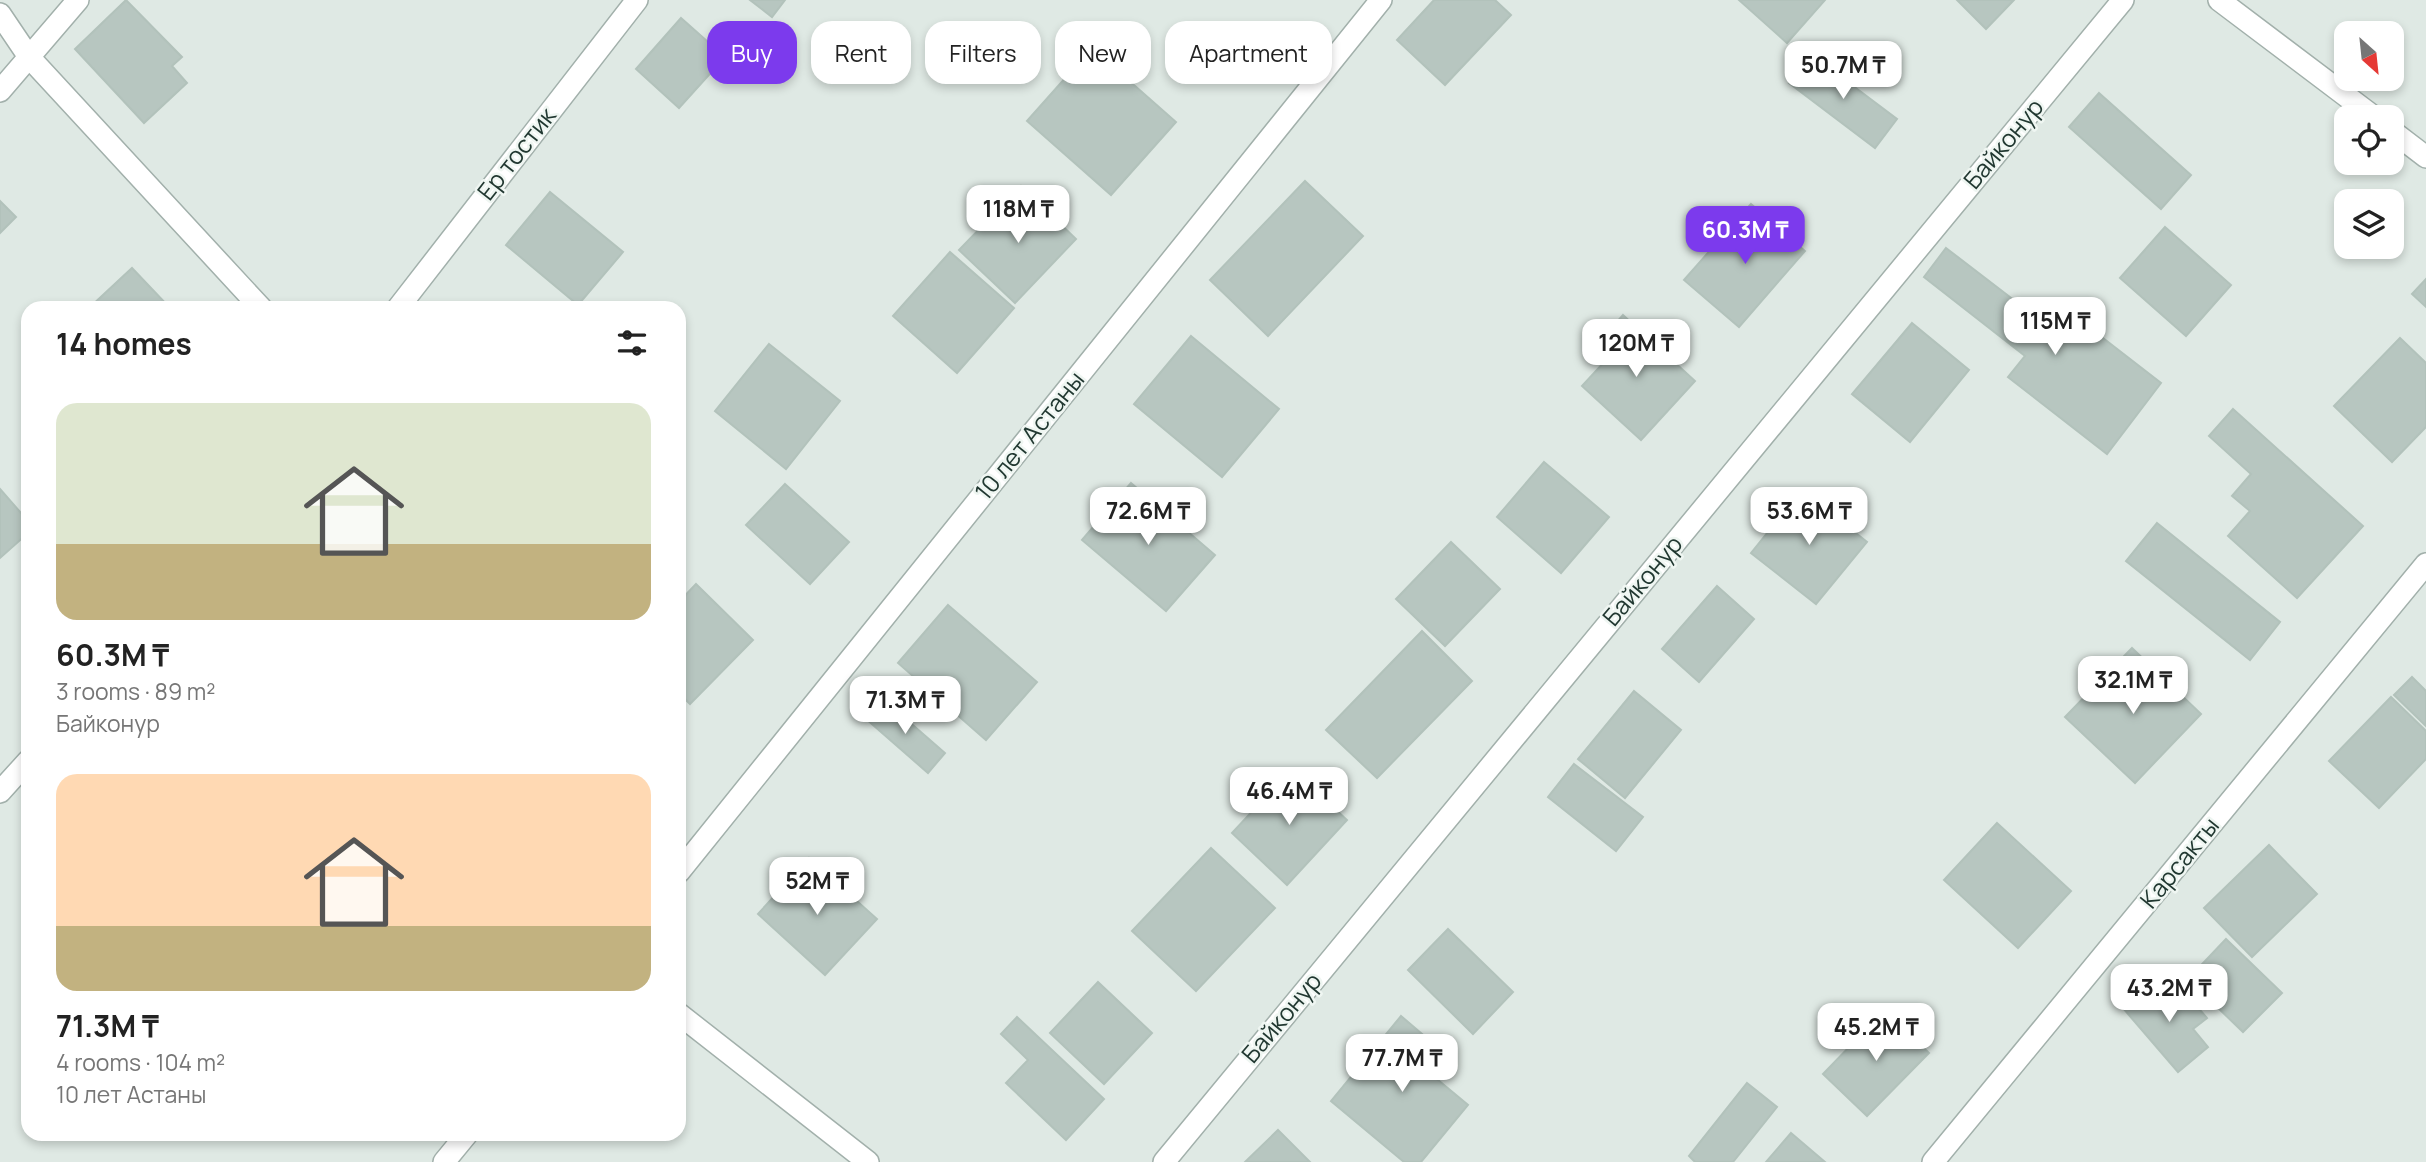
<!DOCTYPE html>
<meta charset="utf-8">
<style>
body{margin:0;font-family:Manrope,sans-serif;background:#f6f6f6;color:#222;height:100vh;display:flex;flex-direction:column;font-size:26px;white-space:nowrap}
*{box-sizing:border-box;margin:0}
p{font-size:23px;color:#767676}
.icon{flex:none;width:38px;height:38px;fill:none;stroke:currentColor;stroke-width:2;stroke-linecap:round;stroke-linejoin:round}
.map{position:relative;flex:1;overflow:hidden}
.drawer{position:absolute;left:21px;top:301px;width:665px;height:840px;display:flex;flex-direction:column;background:#fff;border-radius:21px;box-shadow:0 4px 10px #0003}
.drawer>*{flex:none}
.guide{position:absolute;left:707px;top:21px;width:665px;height:63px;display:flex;gap:14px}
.needle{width:46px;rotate:153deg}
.buttons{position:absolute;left:2334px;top:21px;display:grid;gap:14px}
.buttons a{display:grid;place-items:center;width:70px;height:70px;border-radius:14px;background:#fff;box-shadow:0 4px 10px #0003;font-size:35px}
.price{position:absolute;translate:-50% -60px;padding:0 16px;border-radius:14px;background:#fff;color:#222;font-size:23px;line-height:46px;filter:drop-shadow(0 2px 4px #0008)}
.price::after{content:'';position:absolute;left:50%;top:42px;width:21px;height:16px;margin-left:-10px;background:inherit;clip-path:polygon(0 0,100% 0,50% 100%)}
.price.current{background:#7c3aed;color:#fff}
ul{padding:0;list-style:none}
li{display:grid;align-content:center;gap:14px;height:371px;padding:0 35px}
li span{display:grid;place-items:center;height:217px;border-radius:21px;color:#555}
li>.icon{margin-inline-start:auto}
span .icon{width:126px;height:126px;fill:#fffc;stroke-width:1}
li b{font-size:30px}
h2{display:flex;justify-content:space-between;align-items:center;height:84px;padding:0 35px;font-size:30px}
.chip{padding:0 24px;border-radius:21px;background:#fff;box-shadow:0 4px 10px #0003;font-size:24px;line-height:63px}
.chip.current{background:#7c3aed;color:#fff}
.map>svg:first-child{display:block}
.building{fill:#b7c6c0;stroke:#b2c2bb;stroke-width:2}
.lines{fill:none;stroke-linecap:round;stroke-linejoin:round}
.minor-casing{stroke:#a2b0ab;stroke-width:24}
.minor{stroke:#fff;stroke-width:21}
.labels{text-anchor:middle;stroke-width:5;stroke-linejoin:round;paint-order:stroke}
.street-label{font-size:24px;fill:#213831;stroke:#eff6f2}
</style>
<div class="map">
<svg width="2426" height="1162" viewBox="0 0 2426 1162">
<rect width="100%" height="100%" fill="#dfe9e4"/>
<g class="building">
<path d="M126 0 182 57 172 66 187 83 144 123 75 49Z"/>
<path d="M750 0H785L772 17Z"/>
<path d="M1434 0H1495L1511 15 1445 85 1397 40Z"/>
<path d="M1739 0H1825L1787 43Z"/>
<path d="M1957 0H2014L1986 29Z"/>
<path d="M681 18 725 57 679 108 636 69Z"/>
<path d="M1092 48 1176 122 1111 195 1027 121Z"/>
<path d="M1812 55 1897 119 1875 148 1789 83Z"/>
<path d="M2099 93 2191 175 2161 209 2069 127Z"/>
<path d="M1305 181 1363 236 1268 336 1210 280Z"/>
<path d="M1021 186 1076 239 1015 303 959 250Z"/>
<path d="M550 192 623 252 578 305 506 245Z"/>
<path d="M0 201 16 217 0 233Z"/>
<path d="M1751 204 1805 251 1739 327 1684 280Z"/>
<path d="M2165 227 2231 285 2186 336 2120 278Z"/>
<path d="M1946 248 2049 327 2064 308 2161 383 2107 454 2008 377 2025 356 1924 277Z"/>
<path d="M950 252 1014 308 957 373 893 316Z"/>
<path d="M132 268 170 308H89Z"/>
<path d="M2426 279V307L2412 294Z"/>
<path d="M1623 315 1695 381 1641 440 1582 386 1608 358 1595 347Z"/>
<path d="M1912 323 1969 370 1910 442 1852 394Z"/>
<path d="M1191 336 1279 409 1222 477 1134 404Z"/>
<path d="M2400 338 2426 363V427L2392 462 2334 406Z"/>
<path d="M769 344 840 401 786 469 715 411Z"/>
<path d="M2233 409 2363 526 2297 598 2228 536 2250 511 2232 496 2251 474 2209 436Z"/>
<path d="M1544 462 1609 517 1561 573 1497 517Z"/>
<path d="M1131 483 1215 555 1166 611 1082 540Z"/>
<path d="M785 484 849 542 810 584 746 525Z"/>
<path d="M0 489 28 521V533L0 558Z"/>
<path d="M1802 490 1867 542 1816 604 1751 553Z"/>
<path d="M2157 523 2280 622 2250 660 2126 561Z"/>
<path d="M1451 542 1500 589 1445 646 1396 599Z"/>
<path d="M696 584 753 640 690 704 679 693V602Z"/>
<path d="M1717 586 1754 619 1699 682 1662 649Z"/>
<path d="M948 605 1037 682 986 740 898 663Z"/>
<path d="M1422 631 1472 681 1377 778 1326 730Z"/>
<path d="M2132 648 2201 714 2135 783 2065 717Z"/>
<path d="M2412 677 2426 691V726L2394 695Z"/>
<path d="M1634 691 1681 730 1625 798 1578 759Z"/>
<path d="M2391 697 2426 731V759L2379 808 2329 761Z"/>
<path d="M883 699 945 753 928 773 866 719Z"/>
<path d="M1574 764 1643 817 1616 851 1548 797Z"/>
<path d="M1292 769 1347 820 1287 885 1232 833Z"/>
<path d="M1997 823 2071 891 2018 948 1944 880Z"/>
<path d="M2269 845 2317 894 2252 957 2204 908Z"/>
<path d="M1211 848 1275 908 1196 991 1132 931Z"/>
<path d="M809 858 877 919 825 975 758 914Z"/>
<path d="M1448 929 1513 992 1473 1034 1408 970Z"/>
<path d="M2226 939 2282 993 2243 1032 2188 979Z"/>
<path d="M2154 981 2174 1004 2186 994 2207 1018 2193 1029 2208 1047 2178 1072 2122 1007Z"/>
<path d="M1098 982 1152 1033 1104 1084 1050 1033Z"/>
<path d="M1885 1010 1929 1053 1867 1116 1823 1074Z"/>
<path d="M1401 1016 1448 1056 1432 1075 1468 1105 1421 1162H1404L1331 1101Z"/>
<path d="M1017 1017 1104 1099 1066 1140 1006 1083 1028 1060 1001 1034Z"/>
<path d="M1747 1083 1777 1107 1733 1162H1695L1689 1156Z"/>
<path d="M1278 1130 1310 1162H1245Z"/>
<path d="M1791 1133 1825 1162H1766Z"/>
</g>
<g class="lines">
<g class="minor-casing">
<g id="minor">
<path d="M2219 0 2374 117"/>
<path d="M0 14 29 57 261 308"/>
<path d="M0 91 78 0"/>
<path d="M2392 131 2426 157"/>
<path d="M398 308 637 0"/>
<path d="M0 792 28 761"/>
<path d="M679 872 1381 0"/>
<path d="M679 1014 868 1162"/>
<path d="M444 1162 467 1134"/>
<path d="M1164 1162 2123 0"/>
<path d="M1933 1162 2426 564"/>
</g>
</g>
<use href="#minor" class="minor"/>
</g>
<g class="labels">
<g class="street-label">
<text transform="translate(2004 144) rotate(-50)" y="8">Байконур</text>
<text transform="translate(517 154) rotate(-52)" y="8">Ер тостик</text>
<text transform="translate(1030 436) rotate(-51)" y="8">10 лет Астаны</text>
<text transform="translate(1643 581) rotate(-50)" y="8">Байконур</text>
<text transform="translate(2180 863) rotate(-51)" y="8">Карсакты</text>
<text transform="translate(1282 1018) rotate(-50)" y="8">Байконур</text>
</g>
</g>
</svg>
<div class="buttons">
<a><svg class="needle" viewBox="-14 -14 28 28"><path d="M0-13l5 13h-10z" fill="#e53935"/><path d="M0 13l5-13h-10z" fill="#767676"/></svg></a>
<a><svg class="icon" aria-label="locate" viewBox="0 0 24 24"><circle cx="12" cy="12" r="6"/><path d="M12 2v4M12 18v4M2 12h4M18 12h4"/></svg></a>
<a><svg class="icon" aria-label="layers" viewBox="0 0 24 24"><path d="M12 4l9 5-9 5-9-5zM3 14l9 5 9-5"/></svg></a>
</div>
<b class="price" style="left:1843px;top:101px">50.7M ₸</b>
<b class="price" style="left:1018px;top:245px">118M ₸</b>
<b class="price current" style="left:1745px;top:266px">60.3M ₸</b>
<b class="price" style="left:2055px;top:357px">115M ₸</b>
<b class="price" style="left:1636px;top:379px">120M ₸</b>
<b class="price" style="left:1148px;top:547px">72.6M ₸</b>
<b class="price" style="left:1809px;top:547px">53.6M ₸</b>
<b class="price" style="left:2133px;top:716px">32.1M ₸</b>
<b class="price" style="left:905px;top:736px">71.3M ₸</b>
<b class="price" style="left:1289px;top:827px">46.4M ₸</b>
<b class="price" style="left:817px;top:917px">52M ₸</b>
<b class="price" style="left:2169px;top:1024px">43.2M ₸</b>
<b class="price" style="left:1876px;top:1063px">45.2M ₸</b>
<b class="price" style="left:1402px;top:1094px">77.7M ₸</b>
<div class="guide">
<a class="chip current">Buy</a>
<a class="chip">Rent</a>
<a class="chip">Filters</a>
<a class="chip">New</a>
<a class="chip">Apartment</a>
</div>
<section class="drawer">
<h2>14 homes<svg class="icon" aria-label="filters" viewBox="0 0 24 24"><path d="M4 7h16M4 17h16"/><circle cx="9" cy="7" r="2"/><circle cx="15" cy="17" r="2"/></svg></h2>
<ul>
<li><span style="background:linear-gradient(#dfe7d0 65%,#c2b280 0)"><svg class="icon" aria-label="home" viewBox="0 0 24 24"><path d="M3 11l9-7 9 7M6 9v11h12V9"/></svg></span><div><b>60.3M ₸</b><p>3 rooms · 89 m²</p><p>Байконур</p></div></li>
<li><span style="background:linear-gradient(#ffd9b3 70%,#c2b280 0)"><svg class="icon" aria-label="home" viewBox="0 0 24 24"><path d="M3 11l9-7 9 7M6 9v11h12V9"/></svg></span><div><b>71.3M ₸</b><p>4 rooms · 104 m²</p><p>10 лет Астаны</p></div></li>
</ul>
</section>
</div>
